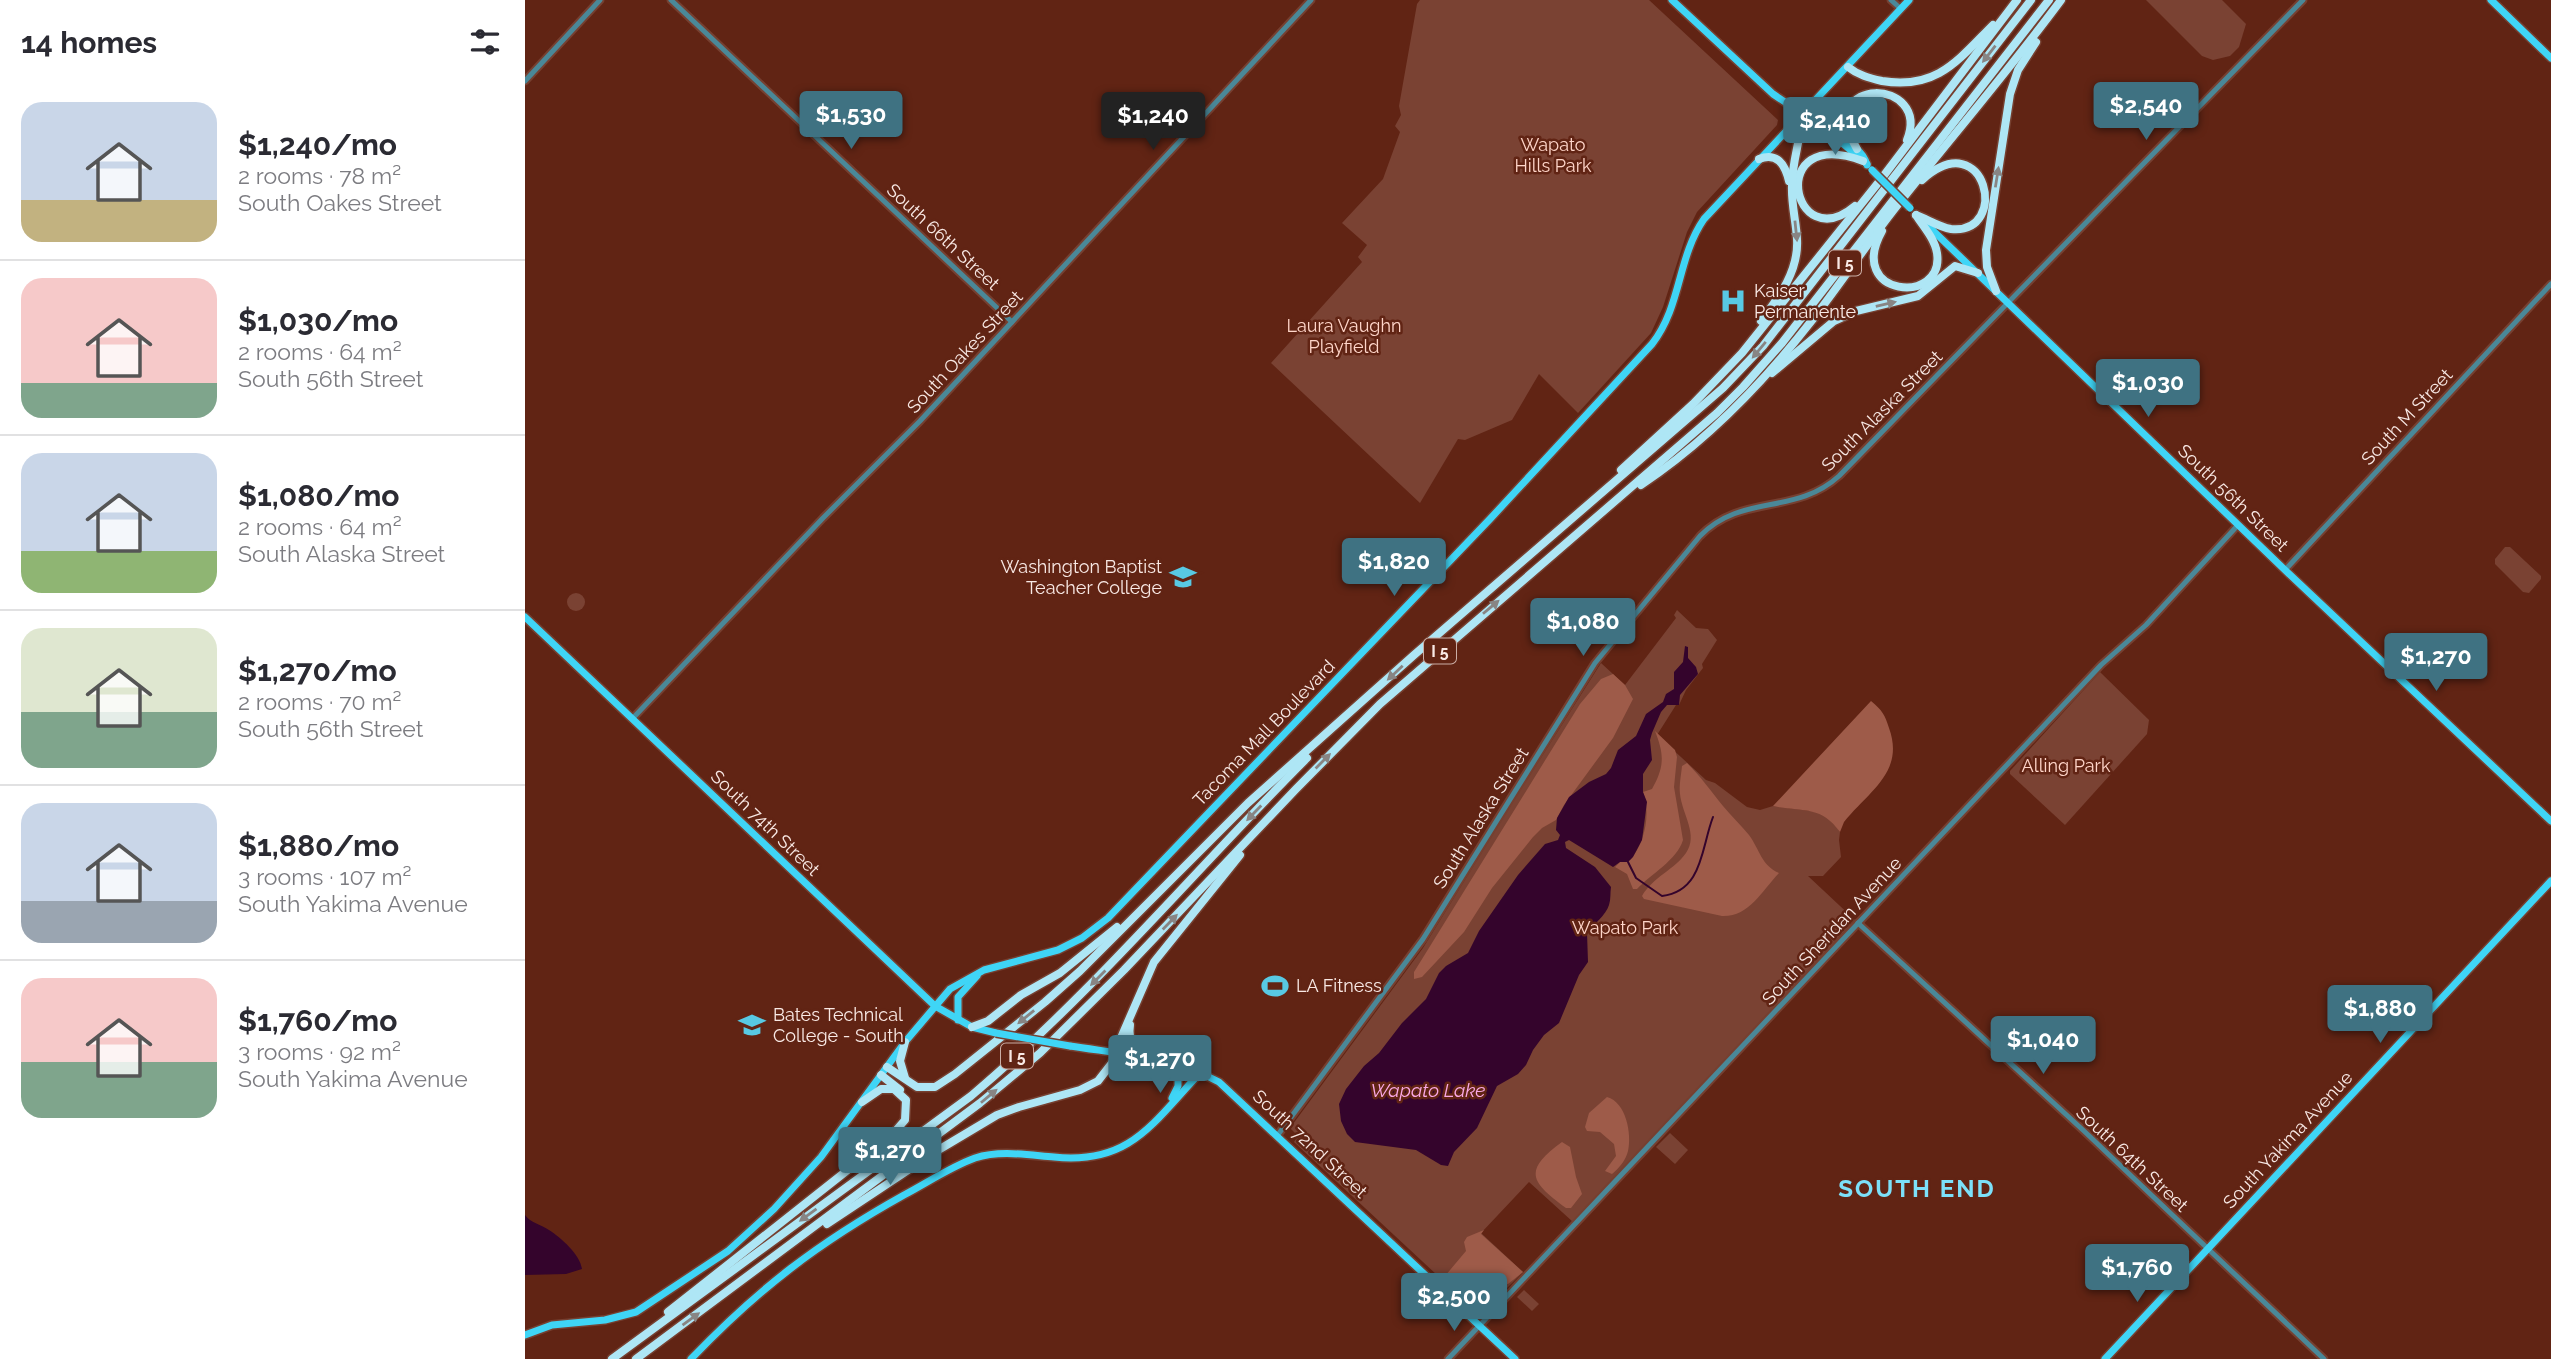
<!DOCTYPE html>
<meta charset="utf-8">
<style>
body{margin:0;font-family:Raleway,sans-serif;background:#f2f2f3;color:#2b2b33;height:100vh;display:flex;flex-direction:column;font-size:26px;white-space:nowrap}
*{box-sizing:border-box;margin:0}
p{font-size:23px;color:#7c7c81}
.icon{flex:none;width:38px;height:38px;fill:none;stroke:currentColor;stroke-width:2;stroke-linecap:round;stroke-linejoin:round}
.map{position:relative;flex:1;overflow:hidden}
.side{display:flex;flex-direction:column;background:#fff;width:525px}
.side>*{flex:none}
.price{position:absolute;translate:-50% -60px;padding:0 16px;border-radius:7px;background:#3f7282;color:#fff;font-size:23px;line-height:46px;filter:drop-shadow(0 2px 4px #0008)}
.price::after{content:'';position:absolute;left:50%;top:42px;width:21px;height:16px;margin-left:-10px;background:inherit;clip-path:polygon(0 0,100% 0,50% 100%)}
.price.current{background:#222;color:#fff}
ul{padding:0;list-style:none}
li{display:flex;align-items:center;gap:21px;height:175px;padding:0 21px}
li+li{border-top:2px solid #e1e1e2}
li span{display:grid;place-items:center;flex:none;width:196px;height:140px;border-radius:21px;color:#555}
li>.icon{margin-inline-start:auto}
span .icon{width:84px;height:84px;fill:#fffc;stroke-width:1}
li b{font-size:30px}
h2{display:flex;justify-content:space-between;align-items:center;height:84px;padding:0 21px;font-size:30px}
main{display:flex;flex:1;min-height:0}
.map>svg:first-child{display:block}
.green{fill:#7a4233}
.forest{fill:#9e5b49}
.water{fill:#34042c}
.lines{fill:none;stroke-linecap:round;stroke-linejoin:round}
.stream{stroke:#34042c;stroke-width:2}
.minor-casing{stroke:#764031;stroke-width:9}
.major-casing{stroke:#764031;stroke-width:10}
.highway-casing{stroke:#764031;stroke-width:11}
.minor{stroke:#4a8898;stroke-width:5}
.major{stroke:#3fd5f6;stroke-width:7}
.highway{stroke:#aee6f5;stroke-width:8}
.major-bridge-casing{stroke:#764031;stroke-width:10;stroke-linecap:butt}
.major-bridge{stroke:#3fd5f6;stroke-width:7}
.oneway{fill:#888584}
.labels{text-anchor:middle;stroke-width:5;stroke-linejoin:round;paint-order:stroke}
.shield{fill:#612414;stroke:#cbaea6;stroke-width:2}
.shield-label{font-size:16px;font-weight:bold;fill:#f9e9e5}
.park-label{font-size:18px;fill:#ffd6ca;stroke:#612414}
.street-label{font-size:18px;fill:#f9e9e5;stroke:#612414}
.poi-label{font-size:18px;fill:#f9e9e5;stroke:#612414;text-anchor:start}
.water-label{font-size:19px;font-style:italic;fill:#fba9e7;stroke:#612414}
.district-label{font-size:24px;font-weight:bold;letter-spacing:2px;fill:#7ce0f9;stroke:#612414}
</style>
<main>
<section class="side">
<h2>14 homes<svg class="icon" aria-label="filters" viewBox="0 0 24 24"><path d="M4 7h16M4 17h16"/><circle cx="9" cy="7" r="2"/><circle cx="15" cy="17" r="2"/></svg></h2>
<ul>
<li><span style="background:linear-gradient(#c9d6e8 70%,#c2b280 0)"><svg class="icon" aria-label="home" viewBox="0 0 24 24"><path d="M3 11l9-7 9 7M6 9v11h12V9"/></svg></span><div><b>$1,240/mo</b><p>2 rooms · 78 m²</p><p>South Oakes Street</p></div></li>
<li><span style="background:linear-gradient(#f6c9c9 75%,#7fa58c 0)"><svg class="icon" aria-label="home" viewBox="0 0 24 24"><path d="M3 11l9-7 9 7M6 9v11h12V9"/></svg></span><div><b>$1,030/mo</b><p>2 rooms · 64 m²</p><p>South 56th Street</p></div></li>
<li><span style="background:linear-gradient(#c9d6e8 70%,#8fb573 0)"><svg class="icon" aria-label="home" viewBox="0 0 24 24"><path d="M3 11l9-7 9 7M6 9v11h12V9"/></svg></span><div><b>$1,080/mo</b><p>2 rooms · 64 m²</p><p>South Alaska Street</p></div></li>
<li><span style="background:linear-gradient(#dfe7d0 60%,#7fa58c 0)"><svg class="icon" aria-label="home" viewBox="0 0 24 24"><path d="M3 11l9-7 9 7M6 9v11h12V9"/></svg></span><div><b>$1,270/mo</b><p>2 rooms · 70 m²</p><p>South 56th Street</p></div></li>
<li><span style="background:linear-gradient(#c9d6e8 70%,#9aa5b1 0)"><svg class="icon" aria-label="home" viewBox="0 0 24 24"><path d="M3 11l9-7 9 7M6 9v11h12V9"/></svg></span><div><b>$1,880/mo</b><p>3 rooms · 107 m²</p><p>South Yakima Avenue</p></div></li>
<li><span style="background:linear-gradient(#f6c9c9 60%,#7fa58c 0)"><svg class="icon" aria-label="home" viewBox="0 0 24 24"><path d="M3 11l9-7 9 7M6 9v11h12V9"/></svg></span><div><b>$1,760/mo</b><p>3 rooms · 92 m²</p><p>South Yakima Avenue</p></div></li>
</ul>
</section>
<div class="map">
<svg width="2026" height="1359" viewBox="0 0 2026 1359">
<rect width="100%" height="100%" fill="#612414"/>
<g class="green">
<path d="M895 0H1124L1253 120 1252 125 1172 212 1162 232 1138 307 1126 333 1053 413 1014 374 987 420 940 440 933 439 895 503 746 363 837 262 833 257 842 245 817 223 858 179 875 132 870 126 876 115 874 106 892 4Z"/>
<path d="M1621 0H1697L1721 24 1714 47 1705 56 1688 60 1677 56Z"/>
<path d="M1980 547H1985L2016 576V579L2004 593 1998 592 1970 564V559Z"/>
<circle cx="51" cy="602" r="9"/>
<path d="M1152 610 1171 628 1183 629 1192 640 1177 664 1178 668 1161 690 1154 705H1151L1132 735 1181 780 1190 783 1222 807 1235 810 1248 806 1294 812 1307 820 1315 832 1314 840 1316 857 1298 876H1283L1330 920 1048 1222 1004 1182 956 1233 998 1272 955 1315 769 1142 773 1136 765 1128 898 948 986 805 1076 663 1100 685 1151 618 1149 615Z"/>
<path d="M1575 672 1624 720 1622 734 1540 825 1485 774V771Z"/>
<path d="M1145 1133 1163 1150 1150 1164 1131 1147Z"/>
<path d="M999 1290 1014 1304 1007 1311 992 1297Z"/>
</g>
<g class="forest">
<path d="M1088 674 1100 685 1108 699 1088 738 1039 805 1031 820 1017 828 1008 837 967 888 939 932 897 977 889 979V972L1055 704 1076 679Z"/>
<path d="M1346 701C1357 710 1360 715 1364 728 1380 772 1344 791 1319 822L1315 832C1296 805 1277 812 1248 806Z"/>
<path d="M1130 731 1150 750 1152 757 1149 787 1158 840C1152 860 1126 874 1112 889H1108L1102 874 1090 867 1095 862 1105 860C1120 843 1126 813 1118 792L1127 789C1140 766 1139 754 1130 731Z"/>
<path d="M1162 763C1176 777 1186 791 1198 806 1206 816 1216 825 1224 835 1235 850 1236 865 1254 873 1236 892 1224 917 1197 916L1119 899 1117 896C1128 877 1149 870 1161 853 1174 835 1157 814 1155 794 1154 785 1156 776 1157 766Z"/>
<path d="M1082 1097C1101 1102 1107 1134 1103 1151 1101 1160 1094 1168 1087 1174L1080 1171 1091 1156 1089 1144 1075 1132 1062 1131 1060 1127 1064 1113Z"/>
<path d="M1037 1142 1045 1147 1051 1177 1057 1194 1046 1208H1041C1006 1182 997 1171 1037 1142Z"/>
<path d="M959 1230 956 1234 998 1272 983 1284 961 1285 943 1297C934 1293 923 1286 920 1276L941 1251 939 1242 942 1237Z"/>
</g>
<g class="water">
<path d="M1160 646 1163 647V658L1171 667 1173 674 1155 695 1154 705H1142L1136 712 1127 733 1125 740 1127 760 1118 774V792L1122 802 1117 840 1108 857 1103 862H1095L1088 867 1044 840 1040 842 1041 848 1070 867 1086 887C1085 893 1086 899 1084 905 1081 915 1068 925 1062 933L1063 962 1054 975 1034 1023 1019 1035 1008 1050 1001 1065 993 1074 972 1086 952 1128 929 1152 923 1166 916 1165 891 1150 830 1142 822 1134 816 1121 814 1104 821 1089 839 1066 854 1053 877 1023 901 999 914 973 921 966 943 953 954 931 993 875 1020 844 1033 840 1035 835 1031 830 1032 818 1044 797 1064 782 1081 774 1086 768 1093 750 1111 736 1121 714 1138 702 1141 694 1149 689V672L1158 662Z"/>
<path d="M0 1215C6 1223 15 1224 24 1230 36 1238 55 1254 57 1269L41 1274 0 1275Z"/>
</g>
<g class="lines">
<path class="stream" d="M1103 862 1111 878 1137 896C1178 891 1176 848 1188 817"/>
<g class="minor-casing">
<g id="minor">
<path d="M146 0 487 322"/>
<path d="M1366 0 1376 9"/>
<path d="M0 81 75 0"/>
<path d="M1760 570 2026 284"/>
<path d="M108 718 298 518 395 421 786 0"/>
<path d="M1333 923 1559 1131 1799 1359"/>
<path d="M752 1136 898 939 1070 663 1175 536C1217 493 1270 516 1314 476L1778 0"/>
<path d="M923 1359 1576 665 1621 625 1713 525"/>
</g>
</g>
<g class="major-casing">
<g id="major">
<path d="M1147 0 1248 94 1303 131 1342 164"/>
<path d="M1966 0 2026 58"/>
<path d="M1303 131 1308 130C1320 138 1339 151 1342 165"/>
<path d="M1398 221 1760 570 2026 821"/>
<path d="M0 617 410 1006 447 1027 471 1033"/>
<path d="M433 1020V997L452 976"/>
<path d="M545 1046C596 1054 649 1057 694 1082L990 1359"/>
<path d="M638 1062 653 1077V1086L647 1098"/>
<path d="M0 1335 27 1325 80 1320 111 1312 203 1251 249 1209 296 1157 380 1042 425 989 459 970 533 950 557 938 583 918 965 519 1127 344C1157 305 1152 258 1179 219L1384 0"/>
<path d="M166 1359C234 1288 293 1243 379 1195 402 1183 425 1167 450 1158 475 1150 503 1155 529 1157 606 1165 628 1122 676 1072"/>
<path d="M1580 1359 2026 881"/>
</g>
</g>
<g class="highway-casing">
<g id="highway">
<path d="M1323 67C1333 75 1344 78 1357 81 1412 90 1433 60 1468 25"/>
<path d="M1332 149C1289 74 1407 78 1382 140"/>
<path d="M1234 159C1252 152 1260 164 1264 181"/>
<path d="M1330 206C1267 259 1239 124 1338 161"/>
<path d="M1391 215C1402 219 1414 227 1426 229 1486 235 1461 122 1397 180"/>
<path d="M1357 231C1320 297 1420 306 1412 253 1410 239 1398 226 1391 215"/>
<path d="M1471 291 1462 267 1461 250 1485 94 1493 70 1511 42"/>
<path d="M1236 321C1254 297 1274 271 1272 239 1271 221 1266 203 1267 185 1267 161 1276 139 1277 115"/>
<path d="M1247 373 1309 321 1331 311 1393 296 1430 266 1453 273"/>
<path d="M1096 470 1168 404 1217 353 1357 178 1492 0"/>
<path d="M1116 485C1182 441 1239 382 1288 319 1315 284 1340 247 1367 212 1423 141 1482 73 1536 0"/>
<path d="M605 1025C602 1044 612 1051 628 1059"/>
<path d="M447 1027 463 1021 496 995 535 973 592 927"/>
<path d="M362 1067 392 1087H410L430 1074 520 1002 555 971 723 803 889 655 1198 388 1238 346 1506 0"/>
<path d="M356 1075 375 1090"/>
<path d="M380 1078 375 1061 380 1042"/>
<path d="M302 1224 415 1149 472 1115 494 1107 555 1090 573 1081 587 1063 595 1040 629 962 715 855"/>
<path d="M143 1312 367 1135 380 1120 381 1100 369 1089H356L337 1102"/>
<path d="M87 1359 446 1096C568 993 669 871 782 758"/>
<path d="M111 1359 455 1103 515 1053 599 970 771 789 855 704 1192 413 1218 387 1257 343 1524 0"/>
</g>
</g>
<use href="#minor" class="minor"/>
<use href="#major" class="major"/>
<use href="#highway" class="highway"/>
<g class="major-bridge-casing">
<g id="major-bridge">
<path d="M1347 170 1385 208"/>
<path d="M471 1033 545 1046"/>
</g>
</g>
<use href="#major-bridge" class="major-bridge"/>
</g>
<defs><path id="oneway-solid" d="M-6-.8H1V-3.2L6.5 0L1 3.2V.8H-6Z" transform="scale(1.75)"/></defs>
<g class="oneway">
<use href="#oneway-solid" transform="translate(1464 54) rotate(128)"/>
<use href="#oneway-solid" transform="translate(1472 177) rotate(-81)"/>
<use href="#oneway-solid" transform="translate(1271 231) rotate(84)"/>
<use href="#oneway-solid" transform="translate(1361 304) rotate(-13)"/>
<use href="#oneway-solid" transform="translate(1234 350) rotate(130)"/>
<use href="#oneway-solid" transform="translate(966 607) rotate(-40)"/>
<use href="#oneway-solid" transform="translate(870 673) rotate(137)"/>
<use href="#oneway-solid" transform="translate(798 761) rotate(-45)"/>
<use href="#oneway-solid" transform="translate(729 813) rotate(134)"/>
<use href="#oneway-solid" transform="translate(645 922) rotate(-46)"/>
<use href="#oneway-solid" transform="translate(573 978) rotate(135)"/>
<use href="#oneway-solid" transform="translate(501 1017) rotate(141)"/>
<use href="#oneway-solid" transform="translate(464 1096) rotate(-40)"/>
<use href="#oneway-solid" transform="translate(283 1215) rotate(144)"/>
<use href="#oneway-solid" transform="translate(166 1319) rotate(-36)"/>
</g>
<defs>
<g id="hospital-bare" transform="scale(2.1)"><path d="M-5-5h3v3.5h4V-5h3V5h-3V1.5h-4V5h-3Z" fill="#58c9e3" stroke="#612414" stroke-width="2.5" paint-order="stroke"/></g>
<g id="university-bare" transform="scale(2.1)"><path d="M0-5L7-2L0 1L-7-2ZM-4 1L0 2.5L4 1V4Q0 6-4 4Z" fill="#58c9e3" stroke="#612414" stroke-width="2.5" paint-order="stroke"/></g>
<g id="stadium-bare" transform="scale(2.1)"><path d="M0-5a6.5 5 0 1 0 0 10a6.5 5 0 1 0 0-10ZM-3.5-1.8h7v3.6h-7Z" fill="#58c9e3" stroke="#612414" stroke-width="2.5" paint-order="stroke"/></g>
</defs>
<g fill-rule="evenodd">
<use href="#hospital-bare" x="1208" y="301"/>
<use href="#university-bare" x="658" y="577"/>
<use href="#stadium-bare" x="750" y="986"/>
<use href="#university-bare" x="227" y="1025"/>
</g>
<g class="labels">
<g class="shield">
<rect x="1304" y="250.5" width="32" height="25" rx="5"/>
<rect x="899" y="638.5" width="32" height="25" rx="5"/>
<rect x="476" y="1043.5" width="32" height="25" rx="5"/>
</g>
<g class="shield-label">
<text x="1320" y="269">I 5</text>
<text x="915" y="657">I 5</text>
<text x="492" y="1062">I 5</text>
</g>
<g class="park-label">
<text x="1028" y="151">Wapato<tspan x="1028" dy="21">Hills Park</tspan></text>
<text x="819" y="332">Laura Vaughn<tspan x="819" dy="21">Playfield</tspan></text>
<text x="1541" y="772">Alling Park</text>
<text x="1100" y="934">Wapato Park</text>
</g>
<g class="street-label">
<text transform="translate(418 237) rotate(43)" y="6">South 66th Street</text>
<text transform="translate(440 352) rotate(-47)" y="6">South Oakes Street</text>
<text transform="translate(1357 411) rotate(-45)" y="6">South Alaska Street</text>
<text transform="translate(1882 417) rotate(-47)" y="6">South M Street</text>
<text transform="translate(1708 498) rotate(44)" y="6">South 56th Street</text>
<text transform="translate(739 733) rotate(-46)" y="6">Tacoma Mall Boulevard</text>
<text transform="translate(956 818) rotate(-58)" y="6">South Alaska Street</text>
<text transform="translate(240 823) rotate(44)" y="6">South 74th Street</text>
<text transform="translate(1307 931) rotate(-47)" y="6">South Sheridan Avenue</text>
<text transform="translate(1763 1140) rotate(-47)" y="6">South Yakima Avenue</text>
<text transform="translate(785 1144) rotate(43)" y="6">South 72nd Street</text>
<text transform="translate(1607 1159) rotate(43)" y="6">South 64th Street</text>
</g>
<g class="poi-label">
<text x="1229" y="297">Kaiser<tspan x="1229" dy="21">Permanente</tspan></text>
<text x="637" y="573" text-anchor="end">Washington Baptist<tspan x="637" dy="21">Teacher College</tspan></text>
<text x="771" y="992">LA Fitness</text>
<text x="248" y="1021">Bates Technical<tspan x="248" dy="21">College - South</tspan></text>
</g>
<g class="water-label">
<text x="903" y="1097">Wapato Lake</text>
</g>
<g class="district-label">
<text x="1392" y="1197">SOUTH END</text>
</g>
</g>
</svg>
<b class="price" style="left:1621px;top:142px">$2,540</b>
<b class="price" style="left:326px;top:151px">$1,530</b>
<b class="price current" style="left:628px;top:152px">$1,240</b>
<b class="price" style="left:1310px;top:157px">$2,410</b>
<b class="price" style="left:1623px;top:419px">$1,030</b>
<b class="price" style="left:869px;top:598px">$1,820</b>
<b class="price" style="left:1058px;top:658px">$1,080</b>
<b class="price" style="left:1911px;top:693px">$1,270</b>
<b class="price" style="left:1855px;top:1045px">$1,880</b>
<b class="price" style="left:1518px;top:1076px">$1,040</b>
<b class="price" style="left:635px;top:1095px">$1,270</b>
<b class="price" style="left:365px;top:1187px">$1,270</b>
<b class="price" style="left:1612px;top:1304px">$1,760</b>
<b class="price" style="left:929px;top:1333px">$2,500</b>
</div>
</main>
